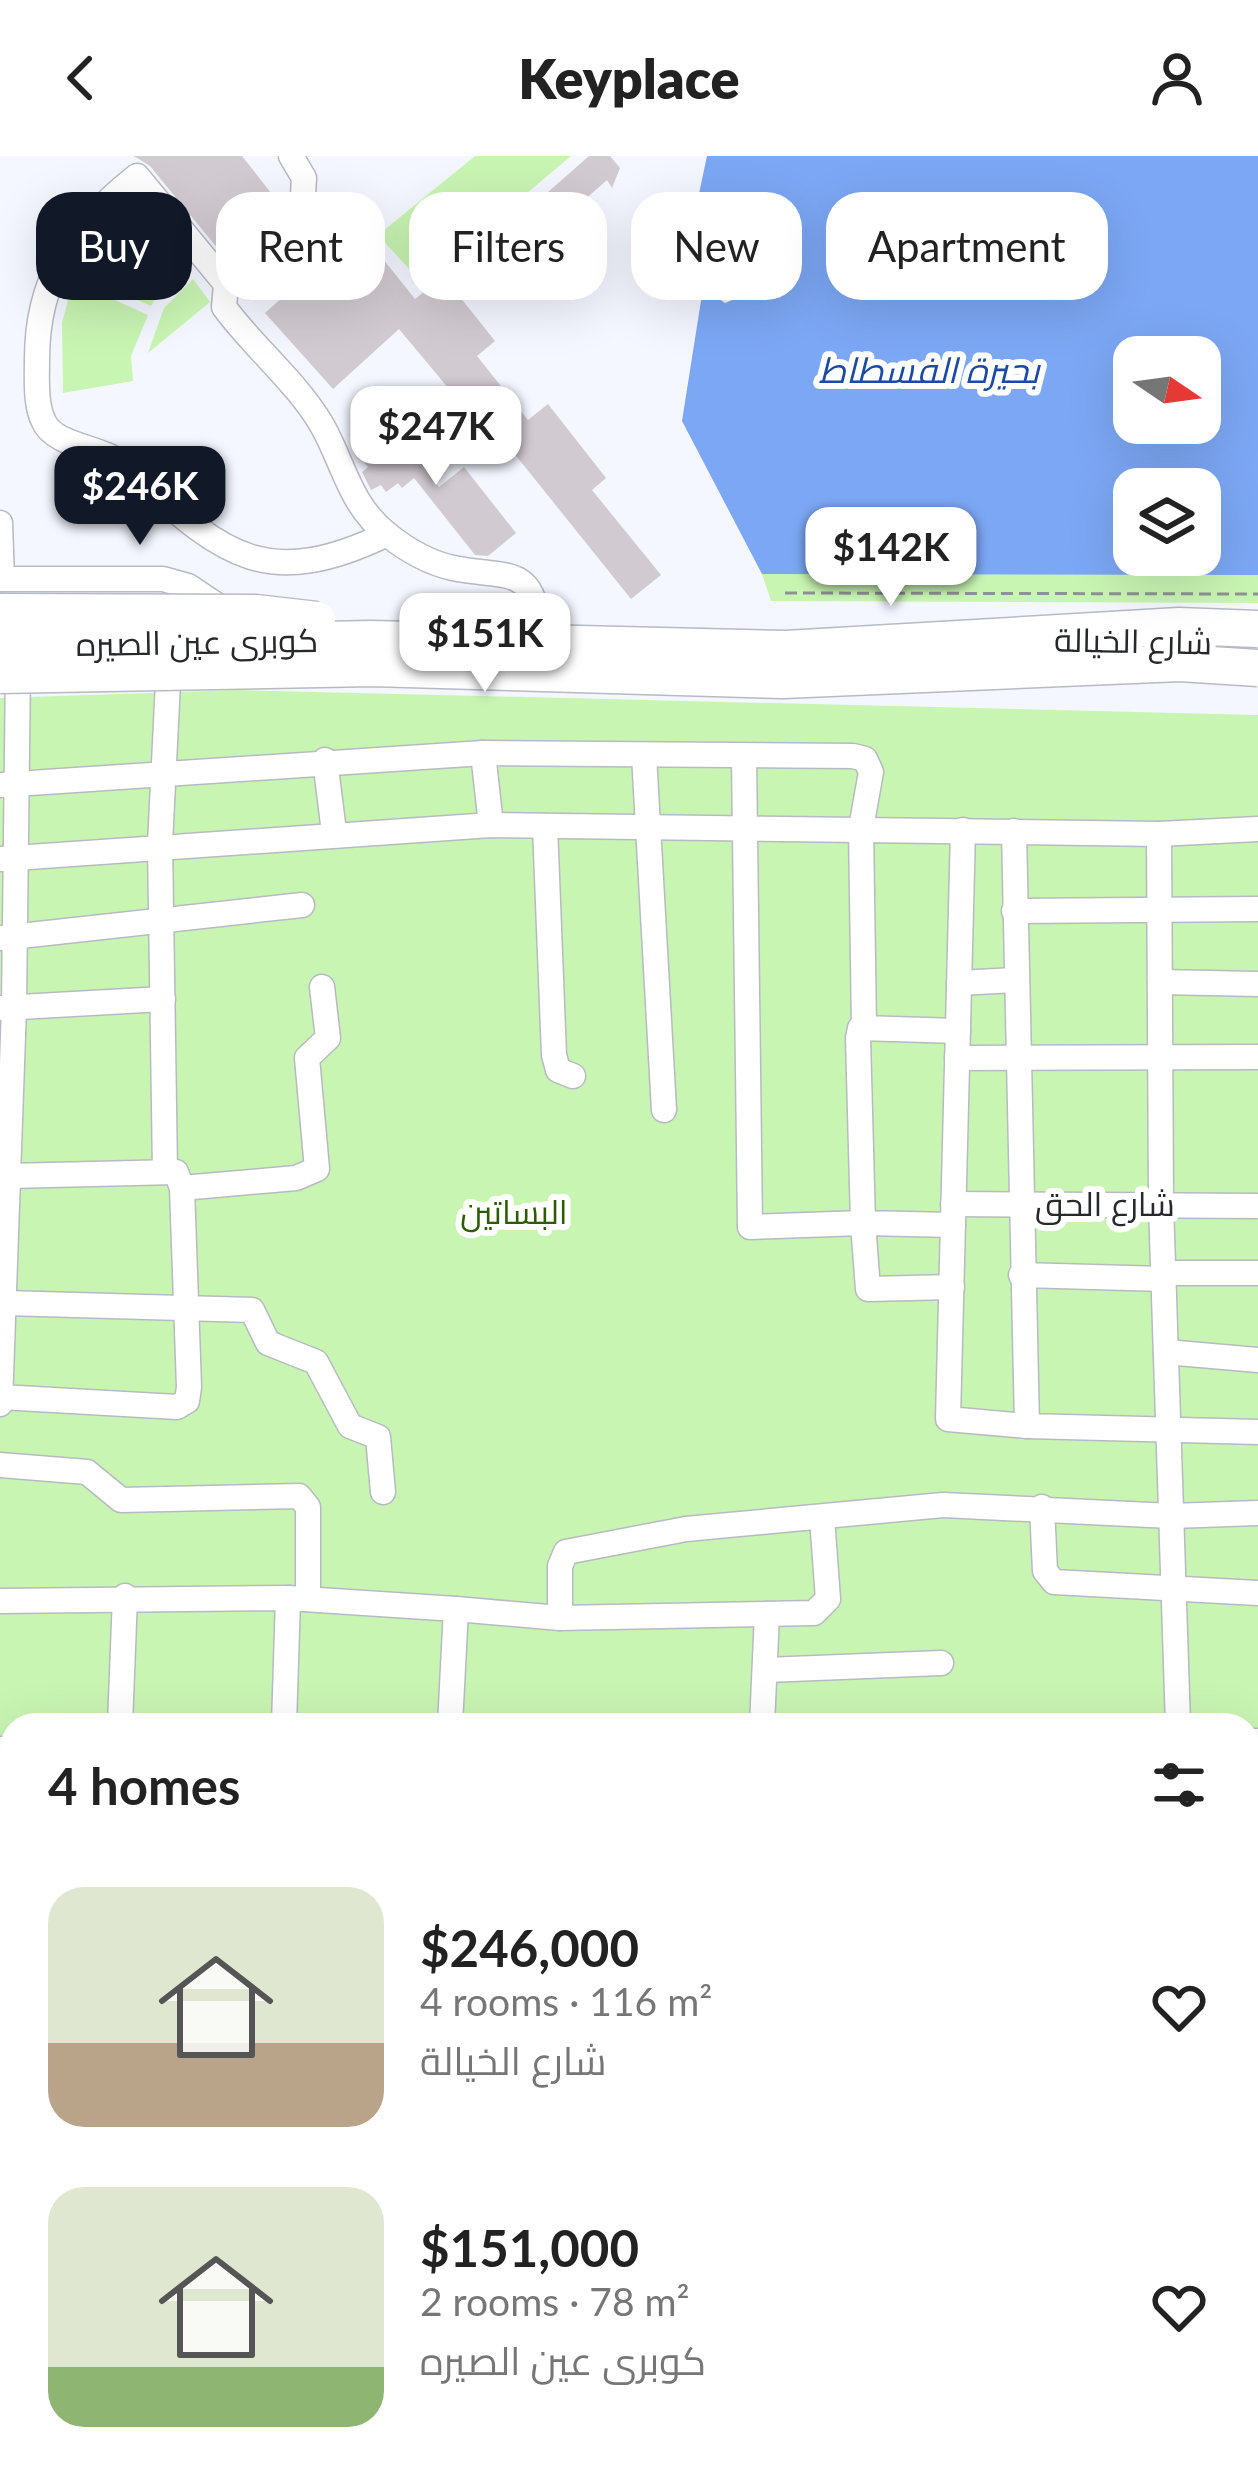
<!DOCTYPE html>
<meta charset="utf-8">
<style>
body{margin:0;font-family:Lato,Cairo,sans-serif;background:#f6f6f6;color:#222;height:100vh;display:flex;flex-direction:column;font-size:45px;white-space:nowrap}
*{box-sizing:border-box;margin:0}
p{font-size:39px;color:#767676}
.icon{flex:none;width:66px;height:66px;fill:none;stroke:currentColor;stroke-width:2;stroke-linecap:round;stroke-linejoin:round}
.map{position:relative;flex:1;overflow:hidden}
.sheet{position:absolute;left:0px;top:1557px;width:1260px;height:771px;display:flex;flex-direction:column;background:#fff;border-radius:36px 36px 0 0;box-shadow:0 12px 48px #0002}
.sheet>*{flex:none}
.banner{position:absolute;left:36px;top:36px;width:1188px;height:108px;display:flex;gap:24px}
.needle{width:78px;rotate:103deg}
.buttons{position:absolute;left:1113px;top:180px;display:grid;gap:24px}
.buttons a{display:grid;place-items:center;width:108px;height:108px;border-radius:24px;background:#fff;box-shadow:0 12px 48px #0002;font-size:60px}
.price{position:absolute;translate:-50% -102px;padding:0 27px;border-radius:24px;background:#fff;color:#222;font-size:39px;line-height:78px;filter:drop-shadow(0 3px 6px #0008)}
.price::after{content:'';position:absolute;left:50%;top:72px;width:36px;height:27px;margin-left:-18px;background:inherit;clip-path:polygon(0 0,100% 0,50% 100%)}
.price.selected{background:#111827;color:#fff}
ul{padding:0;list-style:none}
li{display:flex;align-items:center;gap:36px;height:300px;padding:0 48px}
li span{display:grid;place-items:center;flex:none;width:336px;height:240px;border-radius:36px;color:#555}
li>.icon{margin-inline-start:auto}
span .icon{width:144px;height:144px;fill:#fffc;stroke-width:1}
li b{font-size:51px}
h2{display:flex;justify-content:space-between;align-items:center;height:144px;padding:0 48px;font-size:51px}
.chip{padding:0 42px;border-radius:36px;background:#fff;box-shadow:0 12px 48px #0002;font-size:42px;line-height:108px}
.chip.selected{background:#111827;color:#fff}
header{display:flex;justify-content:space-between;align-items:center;height:156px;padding:0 48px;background:#fff;font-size:54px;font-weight:800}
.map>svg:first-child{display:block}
.green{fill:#c9f5b3;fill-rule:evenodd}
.water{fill:#7ca7f4;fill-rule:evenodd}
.building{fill:#d1cad1}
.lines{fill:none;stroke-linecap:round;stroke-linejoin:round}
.minor-casing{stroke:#b7bac3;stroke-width:27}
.path{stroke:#8f9197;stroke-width:3;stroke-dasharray:12 6;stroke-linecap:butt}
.minor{stroke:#fff;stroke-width:24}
.highway-bridge-casing{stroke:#b7bac3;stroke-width:39;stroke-linecap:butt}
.highway-bridge{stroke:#fff;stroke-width:36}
.labels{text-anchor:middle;stroke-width:12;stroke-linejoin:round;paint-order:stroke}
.street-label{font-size:33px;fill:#27282c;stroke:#fff}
.park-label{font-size:33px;fill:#2b5b03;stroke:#fff}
.water-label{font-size:36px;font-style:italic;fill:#1b4aa3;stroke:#fff}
</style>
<header><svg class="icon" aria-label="back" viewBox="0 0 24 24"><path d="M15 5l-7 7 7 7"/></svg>Keyplace<svg class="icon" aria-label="person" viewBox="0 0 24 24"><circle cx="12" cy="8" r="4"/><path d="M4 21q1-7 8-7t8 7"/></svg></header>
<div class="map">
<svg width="1258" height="2326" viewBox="0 0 1258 2326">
<rect width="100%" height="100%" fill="#f4f7ff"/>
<g class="green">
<path d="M475 0H571L421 126 378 79Z"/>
<path d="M139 39 193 101 165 127 151 150 75 116 93 83Z"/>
<path d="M193 123 210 146 148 197 164 152Z"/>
<path d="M73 125 148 159 131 200 133 225 63 237 62 167Z"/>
<path d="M762 418H1251L1258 419V447L771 445Z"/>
<path d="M238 534 1258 559V2326H0V542ZM12 1569H1248V2316H12Z"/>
</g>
<path class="water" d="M707 0H1258V419L762 418 682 265 703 132 725 147 737 142 742 131 739 119 729 112 704 120 694 61ZM1134 201H1200V267H1134ZM1134 333H1200V399H1134Z"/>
<g class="building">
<path d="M134 0H242L282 51 223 99 150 10Z"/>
<path d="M589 0H610L620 12 612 32 607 24 518 102 498 80Z"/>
<path d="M359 73 415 143 460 107 477 127 460 141 495 185 477 200 528 264 548 248 606 322 592 334 661 419 631 443 501 281 494 287 399 173 333 233 265 157Z"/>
<path d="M407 263 435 298 422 308 439 331 464 311 516 377 488 400 475 399 414 322 402 332 398 327 386 336 381 329 371 334 362 316 368 311 360 300 392 266 396 272Z"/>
</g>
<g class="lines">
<g class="minor-casing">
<g id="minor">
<path d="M291 0 304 22 302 55 226 128 224 151C254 192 298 227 323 271 345 311 350 349 388 379 407 394 430 407 453 412 507 423 536 407 538 477"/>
<path d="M226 128 137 20C74 70 37 120 37 203 37 222 35 249 44 266 56 291 101 290 122 308 216 390 257 441 387 378"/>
<path d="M0 367 2 423"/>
<path d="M0 423H163L188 430 227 456"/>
<path d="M483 597 491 669"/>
<path d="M644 599 664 954"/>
<path d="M744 600 750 1071 863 1067 868 1133 952 1131"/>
<path d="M325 604 334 676"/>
<path d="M0 629 483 597 853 600 865 603 871 616 861 672 864 872"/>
<path d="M545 670 554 899 558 914 573 920"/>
<path d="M963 674 948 1263 1027 1270"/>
<path d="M1014 675 1027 1270 1258 1276"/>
<path d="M1159 678 1161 1048 1178 1569"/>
<path d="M0 703 491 669 1159 678 1258 673"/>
<path d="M1014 755 1258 753"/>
<path d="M2 782 302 749"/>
<path d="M1160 826 1258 828"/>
<path d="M959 827 1015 824"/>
<path d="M2 852 163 843"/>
<path d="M957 902 1258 901"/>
<path d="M165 1015 160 688 169 506"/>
<path d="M182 1032 296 1022 317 1013 307 902 328 882 322 831"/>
<path d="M953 1048 1258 1050"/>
<path d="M953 1069 863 1067 858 882 860 872 958 875"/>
<path d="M1164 1117H1258"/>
<path d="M1021 1119 1164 1123"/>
<path d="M5 1147 252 1154 268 1187 316 1206 350 1270 378 1281 383 1336"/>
<path d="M1166 1196 1258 1204"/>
<path d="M0 1241 177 1251 187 1245 189 1231 182 1032 176 1016 9 1020"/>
<path d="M0 1248 14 851 18 511"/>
<path d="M0 1309 87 1316 121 1344 299 1340 308 1351V1443"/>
<path d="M1042 1351 1045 1415 1054 1426 1258 1437"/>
<path d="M0 1445 288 1442 456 1453 450 1569"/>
<path d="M456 1453 560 1462 814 1457 828 1443 822 1362"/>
<path d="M560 1462V1410L566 1396 686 1373 943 1349 1171 1360 1258 1357"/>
<path d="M766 1514 941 1507"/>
<path d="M120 1569 125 1440"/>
<path d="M284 1569 288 1442"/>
<path d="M762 1569 767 1458"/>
<path d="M1248 1585H1258"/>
<path d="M0 1593H12"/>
<path d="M1248 1657H1258"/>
<path d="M0 1668H12"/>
<path d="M0 1740H12"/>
<path d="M0 1817H12"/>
<path d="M1248 1842H1258"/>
<path d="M0 1893H12"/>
<path d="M1248 1901 1258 1902"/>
<path d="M0 1974 12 1973"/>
<path d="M0 2047H12"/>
<path d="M0 2120H12"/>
<path d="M1248 2175 1258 2174"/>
<path d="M0 2195H12"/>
<path d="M1248 2257H1258"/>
<path d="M0 2269H12"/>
<path d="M112 2316V2326"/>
<path d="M896 2316 897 2326"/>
<path d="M1060 2316 1061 2326"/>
<path d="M1206 2316 1207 2326"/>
<path d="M271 2326V2316"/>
<path d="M438 2326 439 2316"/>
<path d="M604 2326 605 2316"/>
<path d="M755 2326V2316"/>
</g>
</g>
<path class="path" d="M785 437 1258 438"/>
<use href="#minor" class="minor"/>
<g class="highway-bridge-casing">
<g id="highway-bridge">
<path d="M0 456 256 457 317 464"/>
<path d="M0 491 371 483 786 493 1179 470 1258 473"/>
<path d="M0 519 372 512 783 524 1180 507 1258 512"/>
</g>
</g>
<use href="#highway-bridge" class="highway-bridge"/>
</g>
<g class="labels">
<g class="street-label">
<text transform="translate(1133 485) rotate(1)" y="12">شارع الخيالة</text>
<text transform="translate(197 486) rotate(-1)" y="12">كوبرى عين الصيره</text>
<text x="1105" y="1060">شارع الحق</text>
</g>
<g class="park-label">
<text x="514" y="1068">البساتين</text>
</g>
<g class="water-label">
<text x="929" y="227">بحيرة الفسطاط</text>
</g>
</g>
</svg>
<div class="buttons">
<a><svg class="needle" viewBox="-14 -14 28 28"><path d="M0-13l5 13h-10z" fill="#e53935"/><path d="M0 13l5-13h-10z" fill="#767676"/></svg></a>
<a><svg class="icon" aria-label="layers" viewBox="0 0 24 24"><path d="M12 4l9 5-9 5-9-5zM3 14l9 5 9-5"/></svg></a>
</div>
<b class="price" style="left:436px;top:332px">$247K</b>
<b class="price selected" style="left:140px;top:392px">$246K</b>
<b class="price" style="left:891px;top:453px">$142K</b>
<b class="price" style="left:485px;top:539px">$151K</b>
<div class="banner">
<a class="chip selected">Buy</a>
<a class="chip">Rent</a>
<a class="chip">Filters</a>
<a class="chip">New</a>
<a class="chip">Apartment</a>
</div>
<section class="sheet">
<h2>4 homes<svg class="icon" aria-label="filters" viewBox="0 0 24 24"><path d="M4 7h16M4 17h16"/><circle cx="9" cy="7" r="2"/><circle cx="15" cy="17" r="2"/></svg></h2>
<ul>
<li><span style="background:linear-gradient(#dfe7d0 65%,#b9a48a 0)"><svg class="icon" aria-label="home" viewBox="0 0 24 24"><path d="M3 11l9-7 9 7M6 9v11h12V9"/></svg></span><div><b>$246,000</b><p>4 rooms · 116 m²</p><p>شارع الخيالة</p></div><svg class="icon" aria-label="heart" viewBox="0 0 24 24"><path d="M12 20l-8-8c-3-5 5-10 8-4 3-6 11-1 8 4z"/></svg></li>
<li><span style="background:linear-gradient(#dfe7d0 75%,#8fb573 0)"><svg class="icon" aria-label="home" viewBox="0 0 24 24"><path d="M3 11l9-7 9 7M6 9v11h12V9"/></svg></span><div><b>$151,000</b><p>2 rooms · 78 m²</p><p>كوبرى عين الصيره</p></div><svg class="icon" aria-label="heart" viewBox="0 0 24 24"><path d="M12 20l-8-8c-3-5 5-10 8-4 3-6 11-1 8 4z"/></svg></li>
</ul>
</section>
</div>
